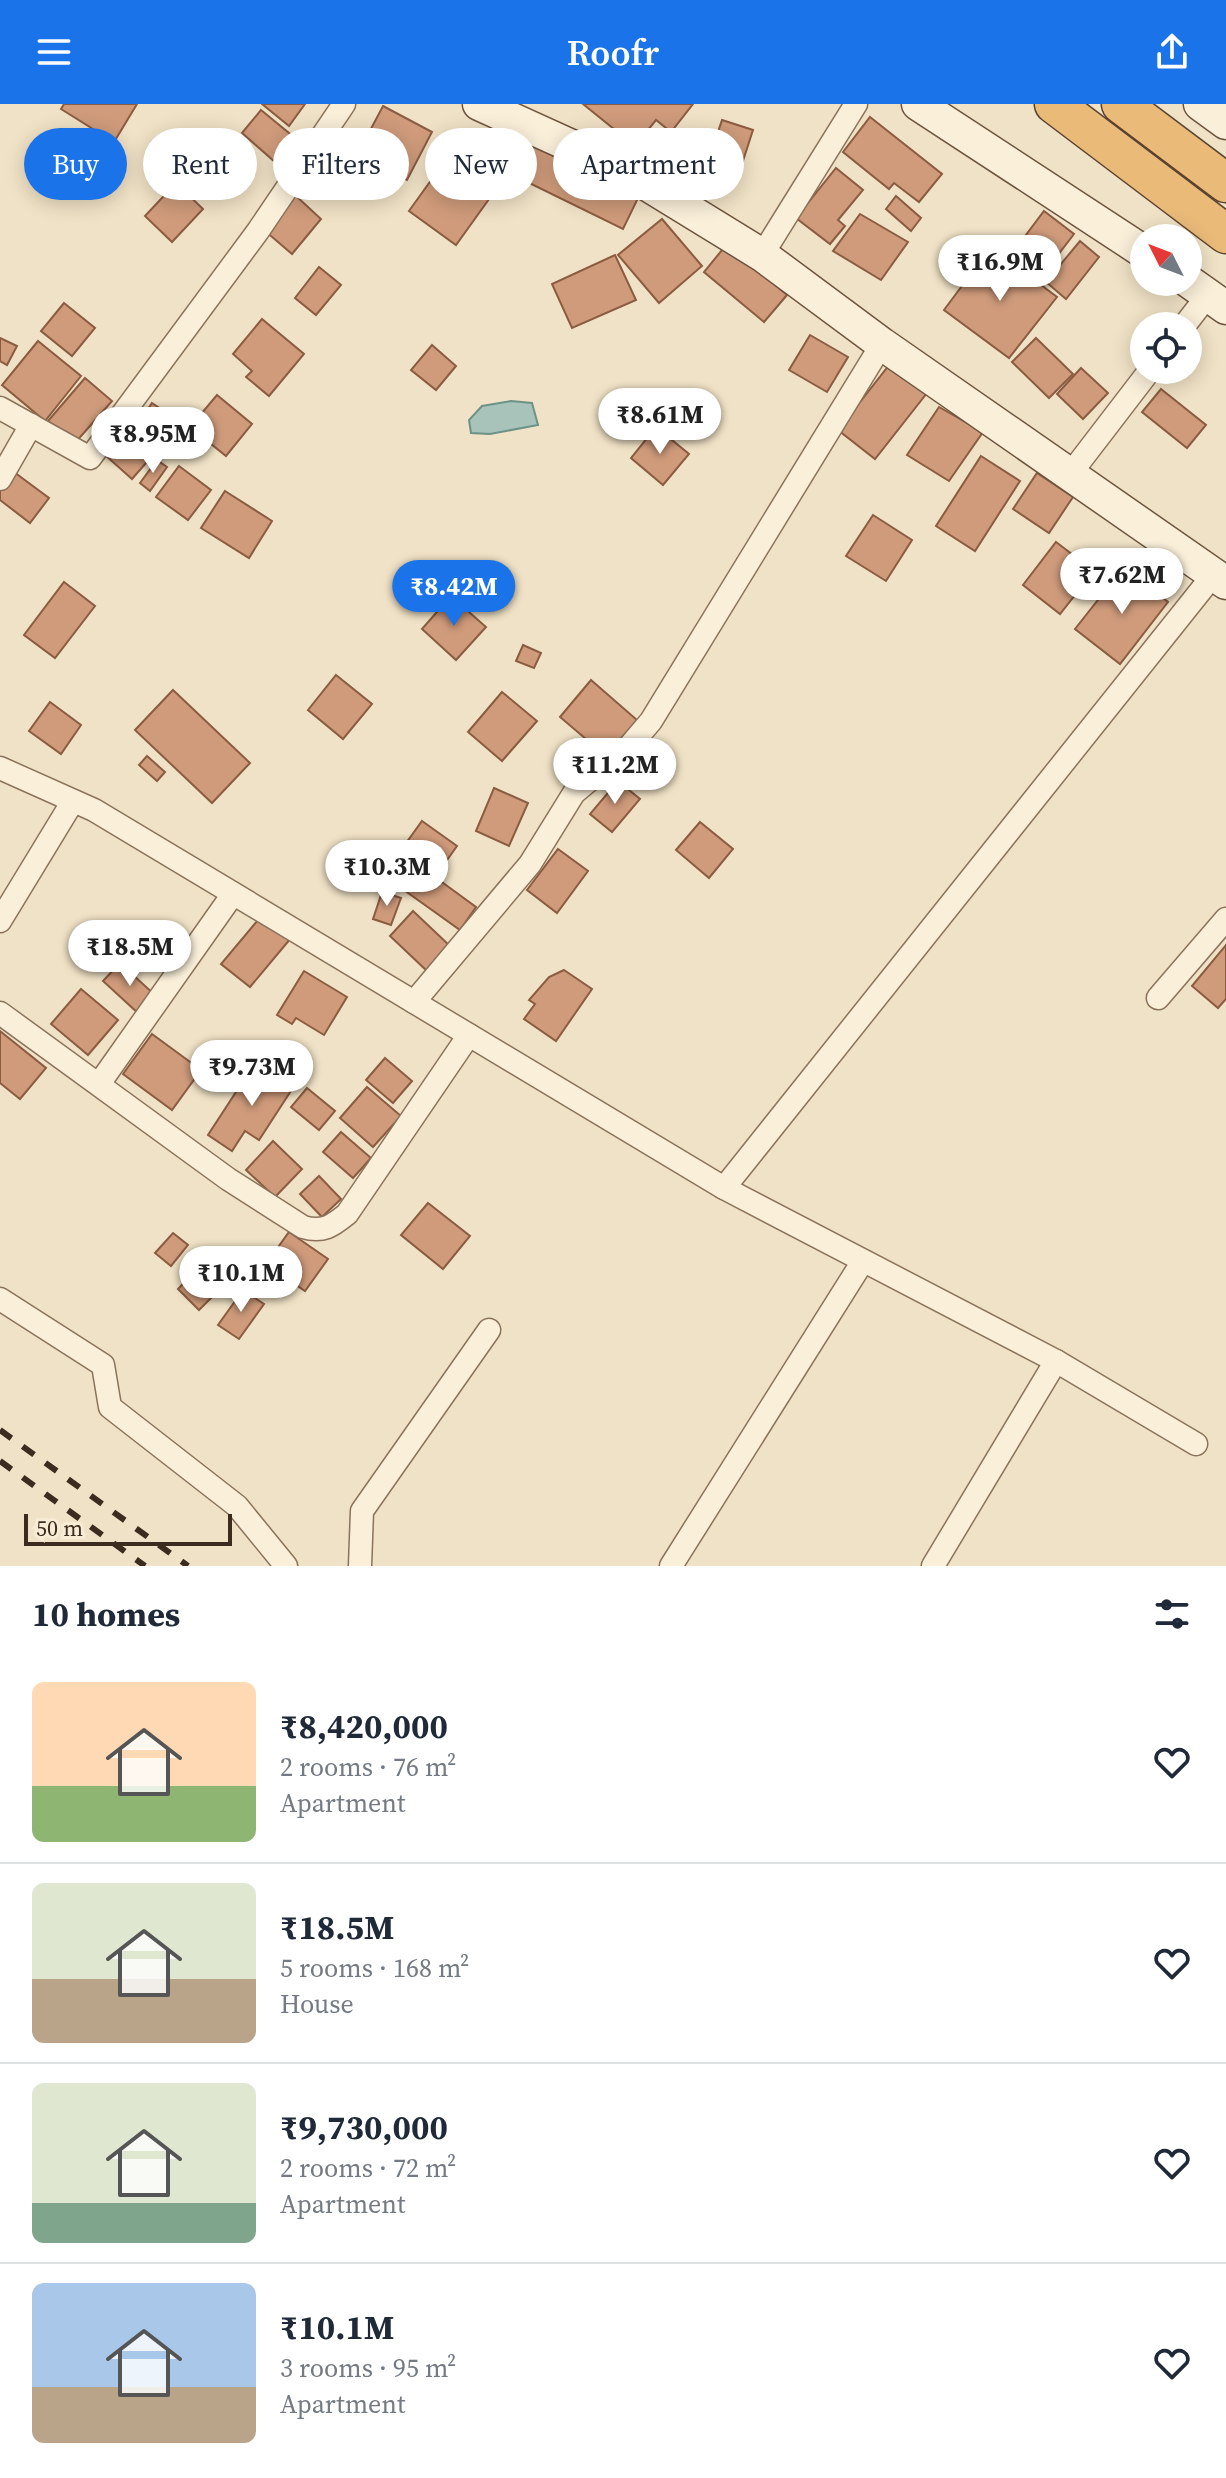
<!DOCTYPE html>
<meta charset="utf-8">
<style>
body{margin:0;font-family:"Source Serif 4",serif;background:#f2f2f3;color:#1f2937;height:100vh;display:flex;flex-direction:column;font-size:30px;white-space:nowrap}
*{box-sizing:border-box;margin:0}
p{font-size:26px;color:#747a83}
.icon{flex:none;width:44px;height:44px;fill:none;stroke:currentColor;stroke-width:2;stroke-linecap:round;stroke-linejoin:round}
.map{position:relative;height:1462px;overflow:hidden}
.drawer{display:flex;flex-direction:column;background:#fff;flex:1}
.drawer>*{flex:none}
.hud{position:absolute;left:24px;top:24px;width:800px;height:72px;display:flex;gap:16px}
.needle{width:52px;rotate:312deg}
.controls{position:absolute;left:1130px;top:120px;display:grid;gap:16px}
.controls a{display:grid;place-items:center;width:72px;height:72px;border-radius:50%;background:#fff;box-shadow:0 4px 20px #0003;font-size:40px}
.scale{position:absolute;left:24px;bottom:20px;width:208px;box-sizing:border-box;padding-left:8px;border:4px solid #3b2c1f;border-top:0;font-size:22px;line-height:28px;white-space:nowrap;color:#3b2c1f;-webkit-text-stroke:6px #f7ecd6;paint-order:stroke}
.price{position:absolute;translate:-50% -68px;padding:0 18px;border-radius:28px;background:#fff;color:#222;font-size:26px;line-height:52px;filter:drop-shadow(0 2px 4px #0008)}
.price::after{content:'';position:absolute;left:50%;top:48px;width:24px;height:18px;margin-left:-12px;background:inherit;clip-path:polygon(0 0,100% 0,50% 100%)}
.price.selected{background:#1a73e8;color:#fff}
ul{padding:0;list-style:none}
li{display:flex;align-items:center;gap:24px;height:200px;padding:0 32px}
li+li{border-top:2px solid #e0e1e3}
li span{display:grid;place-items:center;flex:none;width:224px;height:160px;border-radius:12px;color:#555}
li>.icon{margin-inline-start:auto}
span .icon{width:96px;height:96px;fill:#fffc;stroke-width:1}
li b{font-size:34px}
h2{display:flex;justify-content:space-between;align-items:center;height:96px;padding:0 32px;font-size:34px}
.pill{padding:0 28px;border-radius:36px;background:#fff;box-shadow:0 4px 20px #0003;font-size:28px;line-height:72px}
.pill.selected{background:#1a73e8;color:#fff}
header{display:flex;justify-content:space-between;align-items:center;height:104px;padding:0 32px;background:#1a73e8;color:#fff;font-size:36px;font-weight:600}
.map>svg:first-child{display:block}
.water{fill:#a7c3ba;stroke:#6d9288;stroke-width:2}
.building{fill:#cf9b7b;stroke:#8b5c40;stroke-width:2}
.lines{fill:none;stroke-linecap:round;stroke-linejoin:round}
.minor-casing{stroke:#8b735b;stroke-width:25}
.secondary-casing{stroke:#6d543e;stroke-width:35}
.trunk-casing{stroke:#59412f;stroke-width:41}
.minor{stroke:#faefd9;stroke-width:22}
.secondary{stroke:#faefd9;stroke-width:32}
.trunk{stroke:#eaba79;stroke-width:38}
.rail{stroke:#3b2c1f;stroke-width:6;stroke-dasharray:14 14;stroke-linecap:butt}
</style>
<header><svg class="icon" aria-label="menu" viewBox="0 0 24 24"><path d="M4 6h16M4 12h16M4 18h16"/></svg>Roofr<svg class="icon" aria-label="share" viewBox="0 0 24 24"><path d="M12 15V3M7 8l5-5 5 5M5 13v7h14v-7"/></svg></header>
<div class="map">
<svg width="1226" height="1462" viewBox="0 0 1226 1462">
<rect width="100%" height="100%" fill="#f0e2c6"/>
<path class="water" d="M511 297 532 299 538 321 490 330 471 329 469 316 482 302Z"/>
<g class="building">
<path d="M64 0H137L114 38 61 5Z"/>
<path d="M262 0H305L289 22Z"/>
<path d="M583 0H693L671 28 656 16 635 42Z"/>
<path d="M383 2 432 28 407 76 357 51Z"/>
<path d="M261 6 295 34 275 58 242 29Z"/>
<path d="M870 13 942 70 919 98 894 79 889 85 843 48Z"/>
<path d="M722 16 753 26 740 66 709 55Z"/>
<path d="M531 40 639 92 623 125 515 72Z"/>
<path d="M220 41 252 64 235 89 202 66Z"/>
<path d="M455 43 502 77 456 141 409 107Z"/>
<path d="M836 64 863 86 838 116 845 122 830 140 796 114Z"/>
<path d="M176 79 203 105 172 138 145 112Z"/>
<path d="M295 91 321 115 292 150 264 126Z"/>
<path d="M896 92 921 114 911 127 886 105Z"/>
<path d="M1044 107 1074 130 1051 160 1028 142 1017 157 1010 152Z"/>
<path d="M860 110 908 138 881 176 833 147Z"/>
<path d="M662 115 702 162 659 199 618 151Z"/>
<path d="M1080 137 1099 153 1066 195 1046 178Z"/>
<path d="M727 140 787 191 764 218 704 168Z"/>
<path d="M991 143 1057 193 1009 254 944 206Z"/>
<path d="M615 151 636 196 572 224 552 180Z"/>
<path d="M319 163 341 181 316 211 295 194Z"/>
<path d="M64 199 95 224 72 252 41 227Z"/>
<path d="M262 215 304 250 269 292 246 273 252 267 233 250Z"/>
<path d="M810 231 848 253 827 288 789 266Z"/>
<path d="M0 234 17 242 7 261 0 257Z"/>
<path d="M1036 234 1073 270 1049 294 1012 258Z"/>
<path d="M38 237 81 272 45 317 2 281Z"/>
<path d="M432 241 456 262 436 286 411 266Z"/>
<path d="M890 260 927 289 875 355 838 326Z"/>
<path d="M1081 264 1108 289 1083 315 1057 290Z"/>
<path d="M85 274 112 297 74 340 48 317Z"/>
<path d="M1161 285 1206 321 1187 344 1142 308Z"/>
<path d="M217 291 252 320 226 352 190 323Z"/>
<path d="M152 299 188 323 169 351 133 327Z"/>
<path d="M939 303 983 328 949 377 907 351Z"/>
<path d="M656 323 689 350 663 381 631 354Z"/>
<path d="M125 327 153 351 132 375 105 351Z"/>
<path d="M981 352 1020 377 975 447 936 422Z"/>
<path d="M157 356 167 363 150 387 140 379Z"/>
<path d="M179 362 211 386 188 416 156 393Z"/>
<path d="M14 368 49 394 30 419 0 396V386Z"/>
<path d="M1037 369 1073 393 1049 429 1013 405Z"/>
<path d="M225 387 272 417 249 454 201 424Z"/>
<path d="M873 411 912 436 886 477 846 452Z"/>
<path d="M1056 438 1094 467 1060 510 1023 481Z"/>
<path d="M1124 463 1168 498 1120 560 1075 525Z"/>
<path d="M64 478 95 502 55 554 24 531Z"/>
<path d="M451 492 486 523 456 556 422 525Z"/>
<path d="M523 541 541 549 534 564 516 557Z"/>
<path d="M336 571 372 600 343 635 308 606Z"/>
<path d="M591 576 637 616 606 652 560 613Z"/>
<path d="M173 586 250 659 212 699 135 626Z"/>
<path d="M502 588 537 617 502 657 468 628Z"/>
<path d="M50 598 81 621 61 650 29 627Z"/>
<path d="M147 652 165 668 157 677 139 661Z"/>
<path d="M618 677 640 695 612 728 590 710Z"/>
<path d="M494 684 528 699 509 742 476 727Z"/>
<path d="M422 717 457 742 435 773 476 803 460 826 383 771Z"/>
<path d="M700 718 733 745 709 774 676 746Z"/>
<path d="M558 745 588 767 557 809 527 786Z"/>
<path d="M382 788 401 794 391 821 373 815Z"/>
<path d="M413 807 450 842 427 867 390 832Z"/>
<path d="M263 810 291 834 250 883 221 860Z"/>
<path d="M1226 841V895L1218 904 1192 882Z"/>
<path d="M120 859 156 892 139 910 103 877Z"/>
<path d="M564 866 592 885 556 937 524 915 535 900 529 896 549 873Z"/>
<path d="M304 867 347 893 324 931 296 914 292 920 277 911Z"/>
<path d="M81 885 118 916 88 951 51 920Z"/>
<path d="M0 927 46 964 20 995 0 979Z"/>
<path d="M152 930 201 966 172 1006 123 970Z"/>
<path d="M385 954 412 977 393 999 366 976Z"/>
<path d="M279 964 298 976 259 1036 245 1027 232 1047 208 1031 251 965 271 978Z"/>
<path d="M367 983 401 1012 373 1043 340 1014Z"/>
<path d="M307 984 335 1007 319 1026 291 1003Z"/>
<path d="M341 1028 371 1054 353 1074 323 1048Z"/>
<path d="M273 1037 302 1065 275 1093 246 1066Z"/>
<path d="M319 1072 341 1095 322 1113 300 1090Z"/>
<path d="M428 1099 470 1132 443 1165 401 1131Z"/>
<path d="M289 1128 328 1155 305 1187 266 1160Z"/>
<path d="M173 1129 188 1141 171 1162 155 1149Z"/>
<path d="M206 1156 227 1178 199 1206 178 1185Z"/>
<path d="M243 1186 264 1200 239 1235 218 1221Z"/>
</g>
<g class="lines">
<g class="minor-casing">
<g id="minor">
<path d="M762 151 856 0"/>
<path d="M1184 222 1208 191"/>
<path d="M0 304 90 354 258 127 344 0"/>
<path d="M1071 369 1150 266"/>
<path d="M0 375 31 321"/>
<path d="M0 664 94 706 724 1084 1056 1257 1196 1340"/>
<path d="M0 817 73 697"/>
<path d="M1158 894 1226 815"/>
<path d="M414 898 530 760 574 689 628 644 651 617 882 240"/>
<path d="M0 909 228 1075 303 1123C323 1129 332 1122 347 1110L469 931"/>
<path d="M99 980 233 790"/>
<path d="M724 1084 1214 470"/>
<path d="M0 1195 103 1261 110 1303 237 1402 286 1462"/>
<path d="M360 1462 362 1407 489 1226"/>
<path d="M671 1462 863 1157"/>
<path d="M933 1462 1056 1257"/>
</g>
</g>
<g class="secondary-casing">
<g id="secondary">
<path d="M479 0 622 65 762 151 882 240 1226 479"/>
<path d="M918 0 1144 148"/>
<path d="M1200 0 1226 19"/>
<path d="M1188 177 1226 204"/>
</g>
</g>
<g class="trunk-casing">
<g id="trunk">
<path d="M1054 0 1226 130"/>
<path d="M1121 0 1226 79"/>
</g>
</g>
<use href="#minor" class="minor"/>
<use href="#secondary" class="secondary"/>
<use href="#trunk" class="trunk"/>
<g class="rail">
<path d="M0 1326 188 1462"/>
<path d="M0 1357 145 1462"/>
</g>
</g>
</svg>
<div class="controls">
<a><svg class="needle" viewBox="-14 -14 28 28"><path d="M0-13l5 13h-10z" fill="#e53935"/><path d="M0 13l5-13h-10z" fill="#747a83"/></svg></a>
<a><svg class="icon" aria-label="locate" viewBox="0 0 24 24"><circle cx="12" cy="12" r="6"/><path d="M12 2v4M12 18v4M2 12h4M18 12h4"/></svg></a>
</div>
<div class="scale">50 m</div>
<b class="price" style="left:1000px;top:199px">₹16.9M</b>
<b class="price" style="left:660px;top:352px">₹8.61M</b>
<b class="price" style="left:153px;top:371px">₹8.95M</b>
<b class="price" style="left:1122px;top:512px">₹7.62M</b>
<b class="price selected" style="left:454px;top:524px">₹8.42M</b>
<b class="price" style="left:615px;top:702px">₹11.2M</b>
<b class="price" style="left:387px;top:804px">₹10.3M</b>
<b class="price" style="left:130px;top:884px">₹18.5M</b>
<b class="price" style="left:252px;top:1004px">₹9.73M</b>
<b class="price" style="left:241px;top:1210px">₹10.1M</b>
<div class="hud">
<a class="pill selected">Buy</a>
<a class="pill">Rent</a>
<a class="pill">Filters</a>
<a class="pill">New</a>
<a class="pill">Apartment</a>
</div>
</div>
<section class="drawer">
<h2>10 homes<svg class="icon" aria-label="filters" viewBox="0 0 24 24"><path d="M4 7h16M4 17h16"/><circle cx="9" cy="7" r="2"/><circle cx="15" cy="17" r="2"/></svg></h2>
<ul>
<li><span style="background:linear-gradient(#ffd9b3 65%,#8fb573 0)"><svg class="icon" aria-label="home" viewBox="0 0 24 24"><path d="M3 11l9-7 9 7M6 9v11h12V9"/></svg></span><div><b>₹8,420,000</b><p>2 rooms · 76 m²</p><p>Apartment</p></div><svg class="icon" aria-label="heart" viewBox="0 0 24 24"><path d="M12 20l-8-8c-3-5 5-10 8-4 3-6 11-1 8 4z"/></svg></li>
<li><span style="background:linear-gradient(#dfe7d0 60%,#b9a48a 0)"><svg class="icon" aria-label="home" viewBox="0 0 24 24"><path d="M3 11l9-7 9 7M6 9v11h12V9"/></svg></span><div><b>₹18.5M</b><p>5 rooms · 168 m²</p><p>House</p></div><svg class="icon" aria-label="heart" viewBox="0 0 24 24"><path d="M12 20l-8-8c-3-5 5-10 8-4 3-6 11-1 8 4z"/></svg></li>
<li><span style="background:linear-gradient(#dfe7d0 75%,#7fa58c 0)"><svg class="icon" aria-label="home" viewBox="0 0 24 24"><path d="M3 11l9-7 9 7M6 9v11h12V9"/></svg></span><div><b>₹9,730,000</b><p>2 rooms · 72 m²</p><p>Apartment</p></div><svg class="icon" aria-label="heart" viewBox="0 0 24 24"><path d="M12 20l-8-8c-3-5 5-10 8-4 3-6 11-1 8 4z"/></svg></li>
<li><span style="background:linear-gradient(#a9c7e8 65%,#b9a48a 0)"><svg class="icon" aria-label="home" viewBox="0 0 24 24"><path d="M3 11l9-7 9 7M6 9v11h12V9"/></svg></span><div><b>₹10.1M</b><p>3 rooms · 95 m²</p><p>Apartment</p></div><svg class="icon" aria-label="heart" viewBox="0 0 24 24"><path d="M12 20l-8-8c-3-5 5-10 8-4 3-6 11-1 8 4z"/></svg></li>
</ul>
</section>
